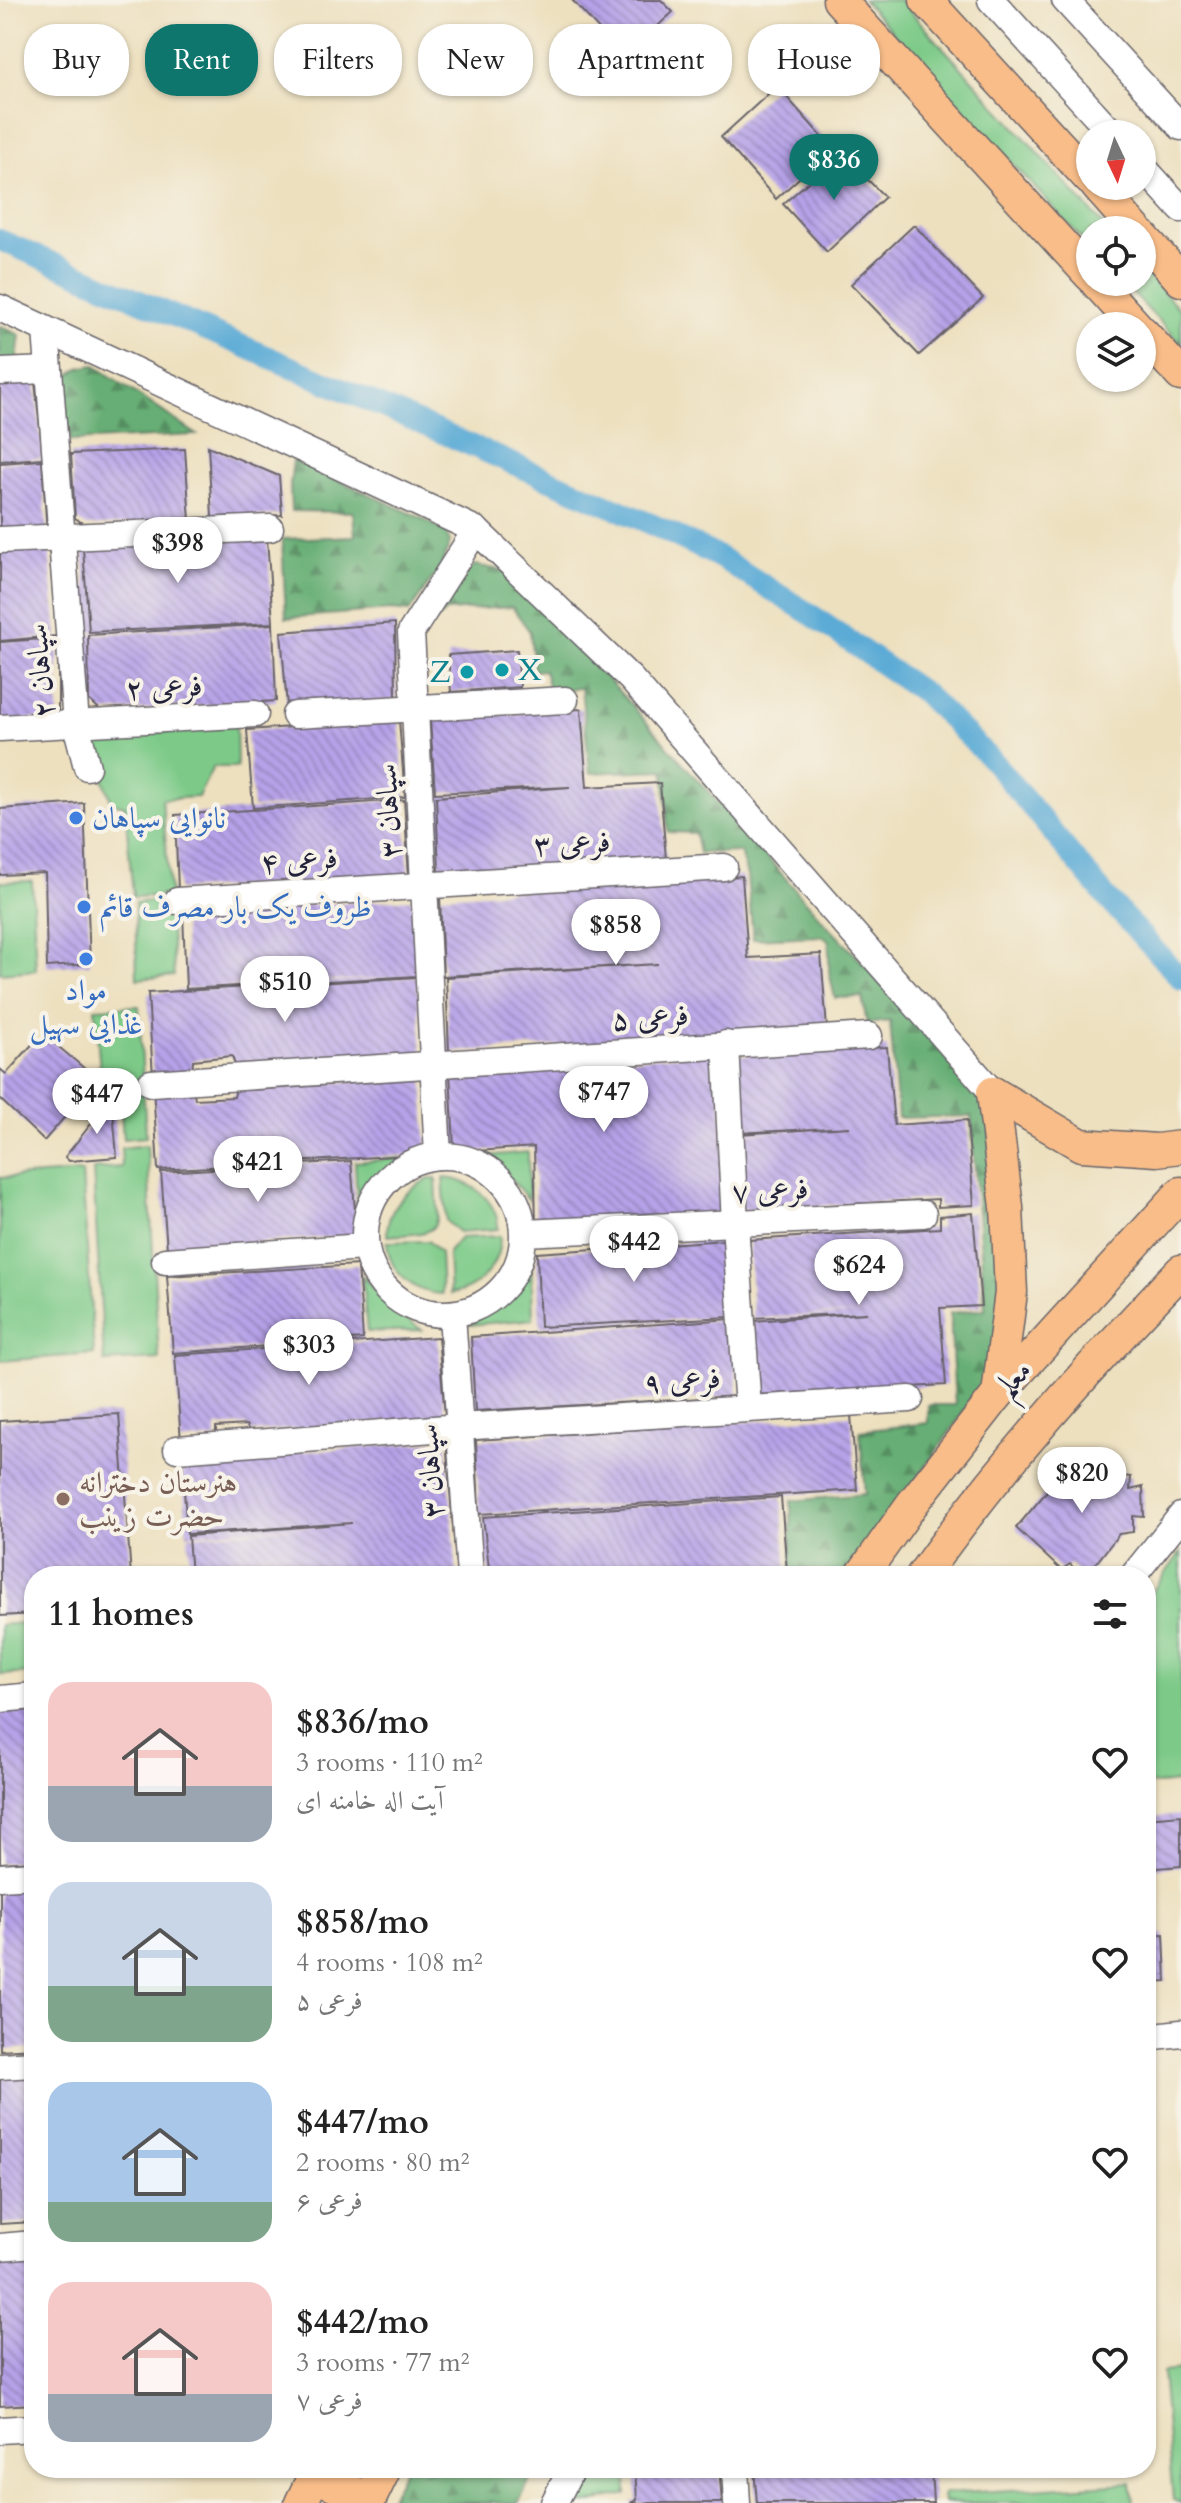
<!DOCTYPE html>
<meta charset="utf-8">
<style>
body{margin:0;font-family:Cardo,Amiri,serif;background:#f6f6f6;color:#222;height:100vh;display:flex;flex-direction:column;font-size:30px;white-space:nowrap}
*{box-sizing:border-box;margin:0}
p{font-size:26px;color:#767676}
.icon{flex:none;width:44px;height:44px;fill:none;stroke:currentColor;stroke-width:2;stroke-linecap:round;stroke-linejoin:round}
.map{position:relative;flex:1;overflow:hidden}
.side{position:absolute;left:24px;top:1566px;width:1132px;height:912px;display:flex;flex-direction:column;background:#fff;border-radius:32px;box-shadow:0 2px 6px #0004}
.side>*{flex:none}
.top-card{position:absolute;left:24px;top:24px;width:1134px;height:72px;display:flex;gap:16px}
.needle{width:52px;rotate:176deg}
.controls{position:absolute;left:1076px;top:120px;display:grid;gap:16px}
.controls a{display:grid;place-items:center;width:80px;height:80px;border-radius:50%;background:#fff;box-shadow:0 2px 6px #0004;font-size:40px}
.price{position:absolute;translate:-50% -68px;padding:0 18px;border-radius:28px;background:#fff;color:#222;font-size:26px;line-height:52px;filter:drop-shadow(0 2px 4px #0008)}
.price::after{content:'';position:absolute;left:50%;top:48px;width:24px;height:18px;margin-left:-12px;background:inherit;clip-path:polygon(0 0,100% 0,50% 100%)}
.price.current{background:#0f766e;color:#fff}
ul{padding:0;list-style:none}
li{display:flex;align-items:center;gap:24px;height:200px;padding:0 24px}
li span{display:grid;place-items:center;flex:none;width:224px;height:160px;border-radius:24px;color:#555}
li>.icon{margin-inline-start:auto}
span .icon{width:96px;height:96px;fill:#fffc;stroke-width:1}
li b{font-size:34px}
h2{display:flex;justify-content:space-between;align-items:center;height:96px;padding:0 24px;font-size:34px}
.pill{padding:0 28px;border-radius:32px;background:#fff;box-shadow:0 2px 6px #0004;font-size:28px;line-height:72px}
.pill.current{background:#0f766e;color:#fff}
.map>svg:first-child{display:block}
.grass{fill:#7dca88;stroke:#507662;stroke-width:2}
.forest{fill:url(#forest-firs);stroke:#446858;stroke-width:2}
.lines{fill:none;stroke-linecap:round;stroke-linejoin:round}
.canal{stroke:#5babd6;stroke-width:22}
.building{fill:url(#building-back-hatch)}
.minor-casing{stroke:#696469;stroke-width:29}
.major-casing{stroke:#696469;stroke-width:35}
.minor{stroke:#fff;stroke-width:26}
.major{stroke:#f8bd89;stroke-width:32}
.culture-dot{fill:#0f9aa8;stroke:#f7f3e8;stroke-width:3}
.shop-dot{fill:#3f7fe0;stroke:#f7f3e8;stroke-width:3}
.education-dot{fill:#8d6e63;stroke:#f7f3e8;stroke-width:3}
.labels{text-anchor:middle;stroke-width:8;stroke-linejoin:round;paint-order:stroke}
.culture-label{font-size:30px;fill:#0d838f;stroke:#f7f3e8;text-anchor:start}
.street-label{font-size:30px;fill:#22223b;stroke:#f7f3e8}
.shop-label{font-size:30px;fill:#366cbe;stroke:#f7f3e8;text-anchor:start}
.education-label{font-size:30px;fill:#785e54;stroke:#f7f3e8;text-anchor:start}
</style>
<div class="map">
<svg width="1181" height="2503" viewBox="0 0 1181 2503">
<defs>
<pattern id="forest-firs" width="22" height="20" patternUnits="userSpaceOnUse" patternTransform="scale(2)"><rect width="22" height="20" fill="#66ae74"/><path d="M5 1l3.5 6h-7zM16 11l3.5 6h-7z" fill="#548d60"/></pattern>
<pattern id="building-back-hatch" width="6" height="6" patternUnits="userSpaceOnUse" patternTransform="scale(2)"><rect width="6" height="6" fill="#b6a2e8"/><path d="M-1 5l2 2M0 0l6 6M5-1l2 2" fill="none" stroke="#9484bd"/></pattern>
</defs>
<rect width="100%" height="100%" fill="#f7f3e8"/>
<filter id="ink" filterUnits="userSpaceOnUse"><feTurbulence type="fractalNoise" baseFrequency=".0125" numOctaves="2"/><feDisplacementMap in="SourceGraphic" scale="16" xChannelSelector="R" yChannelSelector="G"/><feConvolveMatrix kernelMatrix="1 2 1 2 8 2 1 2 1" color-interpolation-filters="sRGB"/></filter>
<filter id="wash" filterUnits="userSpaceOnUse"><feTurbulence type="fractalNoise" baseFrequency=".006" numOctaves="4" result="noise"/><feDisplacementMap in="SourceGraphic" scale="32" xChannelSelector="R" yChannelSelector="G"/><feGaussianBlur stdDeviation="1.8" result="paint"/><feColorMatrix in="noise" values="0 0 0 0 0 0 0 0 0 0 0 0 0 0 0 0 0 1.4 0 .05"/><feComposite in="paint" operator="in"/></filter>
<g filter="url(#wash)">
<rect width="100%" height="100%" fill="#ede0bf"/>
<g class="grass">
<path d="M863 0H900L1108 230H1090V248Z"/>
<path d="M1142 268 1181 311V344L1122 282H1142Z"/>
<path d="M236 725 237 767H213L198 797 162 799 170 895 133 897 125 806 112 803 89 739Z"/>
<path d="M32 881 36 970 0 973V882Z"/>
<path d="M169 899 174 976 137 979 135 903Z"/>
<path d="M139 1006 146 1137 123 1139 119 1082 101 1083 95 1008Z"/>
<path d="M147 1145 159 1359 104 1362 93 1169 122 1167 121 1148Z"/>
<path d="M528 1152 529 1200 510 1178 485 1156Z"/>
<path d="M403 1158 373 1189 358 1217 355 1162Z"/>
<path d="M82 1172 94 1354 0 1361V1178Z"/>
<path d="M443 1178C471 1179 498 1201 498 1229L459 1232 446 1221Z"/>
<path d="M429 1179H436C439 1233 442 1233 387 1236 386 1209 406 1190 429 1179Z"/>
<path d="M500 1236C500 1265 479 1290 450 1294L448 1252 460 1238Z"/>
<path d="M428 1241 440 1253 442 1294C413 1293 389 1272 387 1242Z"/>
<path d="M531 1256 533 1319 470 1325C496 1305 514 1284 531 1256Z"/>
<path d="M362 1275 385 1303 422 1330 367 1332Z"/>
<path d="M1181 1552V1782L1146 1785V1600Z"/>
<path d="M34 1622V1673L0 1675V1625Z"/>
<path d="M1181 2370V2503L1173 2500 1162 2372Z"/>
<path d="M592 2468H626L627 2494 587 2503H575Z"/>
<path d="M1131 2483 1133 2503H1106V2499L1074 2503H944L943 2494Z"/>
</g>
<g class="forest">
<path d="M0 326 20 335 17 359 0 367Z"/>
<path d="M94 365 197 435 71 441 60 397 66 377 79 368Z"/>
<path d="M293 460 419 517 446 532 450 543 441 566 409 612 391 610 286 618 282 539 355 536 353 512 291 511 290 485Z"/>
<path d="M475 565 505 571 542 605 827 925 987 1094 1001 1302 988 1377 849 1576H791V1501L865 1494 860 1431 928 1423V1405H955L950 1313 985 1309 971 1116 898 1118 890 1021 867 1024 862 997 835 998 829 972V941L822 936 753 939 747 876 740 852 699 853 695 833 668 832 664 770 590 773 581 688 549 690 544 670 534 671 530 632 512 607 446 611 434 622V611L463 575Z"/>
<path d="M405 2468H536L518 2503H388Z"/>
</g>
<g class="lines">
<path class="canal" d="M0 240 651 524 719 557 813 616 925 694 992 760 1107 898 1181 979"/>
</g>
<g id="blocks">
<g class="building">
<path d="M572 0H661L673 12 624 57Z"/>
<path d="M777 86 832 148 776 199 721 137Z"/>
<path d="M841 153 885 197 827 252 783 204Z"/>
<path d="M914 225 983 298 919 355 851 284Z"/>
<path d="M35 382 43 458 0 461V383Z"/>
<path d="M208 446 279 476 282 515 212 517Z"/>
<path d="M185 449 190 521 87 526 75 518 71 454Z"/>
<path d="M42 460 47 534 0 537V463Z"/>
<path d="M267 538 273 623 89 632 83 548Z"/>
<path d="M49 548 57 636 0 641V550Z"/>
<path d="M395 623 396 700 287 707 281 632Z"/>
<path d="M273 624 276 701 103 712 89 700 88 635Z"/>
<path d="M58 638V717L0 721V642Z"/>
<path d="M517 650 520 687 451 692 448 655Z"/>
<path d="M581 709 587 787 660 783 666 859 439 872 436 797 570 787 435 793 430 720Z"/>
<path d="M399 720 405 797 253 808 247 730Z"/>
<path d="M404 800 409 877 178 890 175 815Z"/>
<path d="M84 803 90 964 47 967 45 873 0 875V809Z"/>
<path d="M742 876 748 958 821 954 827 1029 449 1052 446 977 658 964 443 976 440 896Z"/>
<path d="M412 899 417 976 186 989 183 913Z"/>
<path d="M417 977 422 1054 235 1065 232 1056 193 1060 192 1075 153 1077 148 993Z"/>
<path d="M47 1037 85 1069 79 1081 88 1090 44 1141 0 1099V1069L6 1074 36 1040 41 1046Z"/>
<path d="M887 1047 894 1125 967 1120 974 1205 938 1207V1199L742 1210 739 1134 850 1127 738 1133 733 1056Z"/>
<path d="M718 1053 727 1213 536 1223 534 1147 462 1152 454 1147 450 1072Z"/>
<path d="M423 1077 427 1154 158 1170 153 1086 192 1083 195 1099 234 1097 236 1089Z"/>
<path d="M104 1097 112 1098 117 1157 69 1161 65 1157 98 1115 93 1111Z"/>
<path d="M351 1161 357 1235 167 1249 161 1172Z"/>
<path d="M973 1213 981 1306 940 1308 946 1385 755 1395 753 1321 867 1313 753 1318 749 1240 940 1228V1216Z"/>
<path d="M725 1240 730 1317 540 1327 537 1253Z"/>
<path d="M358 1265 363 1339 173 1353 167 1276Z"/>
<path d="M732 1319 738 1396 475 1411 471 1337Z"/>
<path d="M438 1337 445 1417 250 1432 246 1425 216 1427V1438L181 1442 175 1355Z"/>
<path d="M119 1414 131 1576H34V1614L0 1616V1421Z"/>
<path d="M851 1415 857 1490 479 1514 476 1440Z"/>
<path d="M446 1441 457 1576H191L188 1536 352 1523 187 1534 182 1461Z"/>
<path d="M1081 1451 1103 1473 1131 1477 1130 1490 1143 1487 1144 1517 1133 1516V1532L1119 1534 1086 1576H1081L1070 1564 1061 1570 1016 1528Z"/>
<path d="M781 1497 787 1572 729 1576H490L483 1517Z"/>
<path d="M34 1710V1861L0 1863V1712Z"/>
<path d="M1181 1815V1866L1146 1869V1818Z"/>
<path d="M34 1884V2048L0 2050V1886Z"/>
<path d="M1164 1934 1166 1981 1146 1982V1935Z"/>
<path d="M34 2076V2222L0 2224V2078Z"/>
<path d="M34 2254V2404L0 2406V2256Z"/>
<path d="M635 2468H719L722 2503H630L637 2500Z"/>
<path d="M754 2468H931L933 2503H757Z"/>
</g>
</g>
</g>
<g filter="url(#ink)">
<use href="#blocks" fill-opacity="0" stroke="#696469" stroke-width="2"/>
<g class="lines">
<g class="minor-casing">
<g id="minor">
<path d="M991 0 1113 134"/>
<path d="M1065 0 1181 127"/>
<path d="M1142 166 1181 209"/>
<path d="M0 308 476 530 631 679 993 1093"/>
<path d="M46 330 76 724 87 767"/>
<path d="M0 372 49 370"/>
<path d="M0 540 270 528"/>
<path d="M295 715 565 700"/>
<path d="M0 728 255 714"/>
<path d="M177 901 724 867"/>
<path d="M726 1044 735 1224 748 1408"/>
<path d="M151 1083 869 1036"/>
<circle cx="444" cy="1235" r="79"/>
<path d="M438 1156 411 632 476 530"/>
<path d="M524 1233 923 1214"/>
<path d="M165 1261 364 1247"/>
<path d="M452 1315 470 1576"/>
<path d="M177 1449 459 1427 910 1399"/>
<path d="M1133 1576 1181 1516"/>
<path d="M0 1699 34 1696"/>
<path d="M0 1877 34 1875"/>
<path d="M1146 2037 1181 2033"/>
<path d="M0 2066 34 2064"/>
<path d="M0 2247 34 2244"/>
<path d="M0 2430 34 2428"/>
<path d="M735 2468 737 2503"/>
<path d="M554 2503 572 2468"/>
</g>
</g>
<g class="major-casing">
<g id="major">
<path d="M839 0 1090 275"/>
<path d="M926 0 1090 179"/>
<path d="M1097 186 1136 230"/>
<path d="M1142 236 1181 280"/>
<path d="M1096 282 1136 326"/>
<path d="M1142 332 1181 375"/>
<path d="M993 1093 1007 1207 1011 1292 998 1394"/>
<path d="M993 1093 1081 1145 1157 1150 1181 1147"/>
<path d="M861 1576 912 1504 998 1394 1181 1193"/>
<path d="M922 1576C999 1467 1089 1367 1181 1271"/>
<path d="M314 2476 370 2499"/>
<path d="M301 2503 318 2468"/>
<path d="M368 2503 385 2468"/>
</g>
</g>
<use href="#minor" class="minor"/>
<use href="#major" class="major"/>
</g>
</g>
<g class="culture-dot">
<circle cx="502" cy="670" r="8"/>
<circle cx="467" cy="672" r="8"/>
</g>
<g class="shop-dot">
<circle cx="76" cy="818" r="8"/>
<circle cx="84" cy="907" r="8"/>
<circle cx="86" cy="959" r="8"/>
</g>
<circle class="education-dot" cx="63" cy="1499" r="8"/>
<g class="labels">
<g class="culture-label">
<text x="518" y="680">X</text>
<text x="451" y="682" text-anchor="end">Z</text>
</g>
<g class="street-label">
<text transform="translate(40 671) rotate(-95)" y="10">سپاهان ۲</text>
<text transform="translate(164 687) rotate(-3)" y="10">فرعی ۲</text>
<text transform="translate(388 811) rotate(-93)" y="10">سپاهان ۳</text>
<text transform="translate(572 843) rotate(-3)" y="10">فرعی ۳</text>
<text transform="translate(299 860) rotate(-4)" y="10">فرعی ۴</text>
<text transform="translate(650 1017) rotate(-4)" y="10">فرعی ۵</text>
<text transform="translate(770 1190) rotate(-3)" y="10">فرعی ۷</text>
<text transform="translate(1013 1378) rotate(-48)" y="10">معلم</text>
<text transform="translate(682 1380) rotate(-4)" y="10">فرعی ۹</text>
<text transform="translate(430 1471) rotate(-94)" y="10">سپاهان ۳</text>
</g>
<g class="shop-label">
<text x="92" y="828">نانوایی سپاهان</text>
<text x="100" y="917">ظروف یک بار مصرف قائم</text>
<text x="86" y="1000" text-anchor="middle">مواد<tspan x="86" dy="34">غذایی سهیل</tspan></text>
</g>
<g class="education-label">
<text x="79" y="1492">هنرستان دخترانه<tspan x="79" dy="34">حضرت زینب</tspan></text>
</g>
</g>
</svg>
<div class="controls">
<a><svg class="needle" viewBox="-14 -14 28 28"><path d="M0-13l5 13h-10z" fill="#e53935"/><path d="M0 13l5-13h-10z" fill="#767676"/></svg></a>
<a><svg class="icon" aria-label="locate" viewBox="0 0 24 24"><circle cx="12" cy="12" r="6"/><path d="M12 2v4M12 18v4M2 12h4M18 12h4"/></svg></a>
<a><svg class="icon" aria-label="layers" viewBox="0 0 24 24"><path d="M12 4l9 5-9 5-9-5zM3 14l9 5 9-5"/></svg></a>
</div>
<b class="price current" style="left:834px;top:202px">$836</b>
<b class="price" style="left:178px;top:585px">$398</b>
<b class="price" style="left:616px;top:967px">$858</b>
<b class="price" style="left:285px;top:1024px">$510</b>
<b class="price" style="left:604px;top:1134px">$747</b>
<b class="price" style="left:97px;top:1136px">$447</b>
<b class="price" style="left:258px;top:1204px">$421</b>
<b class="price" style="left:634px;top:1284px">$442</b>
<b class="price" style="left:859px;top:1307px">$624</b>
<b class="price" style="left:309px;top:1387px">$303</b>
<b class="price" style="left:1082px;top:1515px">$820</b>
<div class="top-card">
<a class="pill">Buy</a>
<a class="pill current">Rent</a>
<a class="pill">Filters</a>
<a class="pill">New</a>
<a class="pill">Apartment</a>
<a class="pill">House</a>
</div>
<section class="side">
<h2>11 homes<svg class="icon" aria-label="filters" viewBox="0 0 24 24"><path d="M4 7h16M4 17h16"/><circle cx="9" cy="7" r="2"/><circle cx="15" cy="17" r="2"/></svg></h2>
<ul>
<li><span style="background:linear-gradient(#f6c9c9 65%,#9aa5b1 0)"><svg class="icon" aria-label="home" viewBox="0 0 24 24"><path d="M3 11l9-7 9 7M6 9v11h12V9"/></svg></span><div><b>$836/mo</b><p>3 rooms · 110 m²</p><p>آیت اله خامنه ای</p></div><svg class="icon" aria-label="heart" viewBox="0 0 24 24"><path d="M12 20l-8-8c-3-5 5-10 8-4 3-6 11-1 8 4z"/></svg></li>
<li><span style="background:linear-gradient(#c9d6e8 65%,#7fa58c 0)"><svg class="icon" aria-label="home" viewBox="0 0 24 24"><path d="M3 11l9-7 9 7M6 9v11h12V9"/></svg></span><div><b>$858/mo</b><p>4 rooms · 108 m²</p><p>فرعی ۵</p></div><svg class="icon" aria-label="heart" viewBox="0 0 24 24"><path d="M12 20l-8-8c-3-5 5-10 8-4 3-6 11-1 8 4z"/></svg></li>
<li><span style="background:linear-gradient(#a9c7e8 75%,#7fa58c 0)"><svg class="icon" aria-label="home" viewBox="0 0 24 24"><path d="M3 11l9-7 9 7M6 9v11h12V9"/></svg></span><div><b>$447/mo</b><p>2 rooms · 80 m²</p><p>فرعی ۶</p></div><svg class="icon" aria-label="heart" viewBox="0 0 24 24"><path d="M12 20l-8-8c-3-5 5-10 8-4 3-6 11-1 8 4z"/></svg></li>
<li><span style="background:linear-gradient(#f6c9c9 70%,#9aa5b1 0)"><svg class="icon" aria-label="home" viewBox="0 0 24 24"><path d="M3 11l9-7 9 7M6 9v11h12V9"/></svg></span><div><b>$442/mo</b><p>3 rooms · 77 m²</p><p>فرعی ۷</p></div><svg class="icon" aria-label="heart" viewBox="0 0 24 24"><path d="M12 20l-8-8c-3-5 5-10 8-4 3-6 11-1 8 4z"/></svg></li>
</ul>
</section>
</div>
